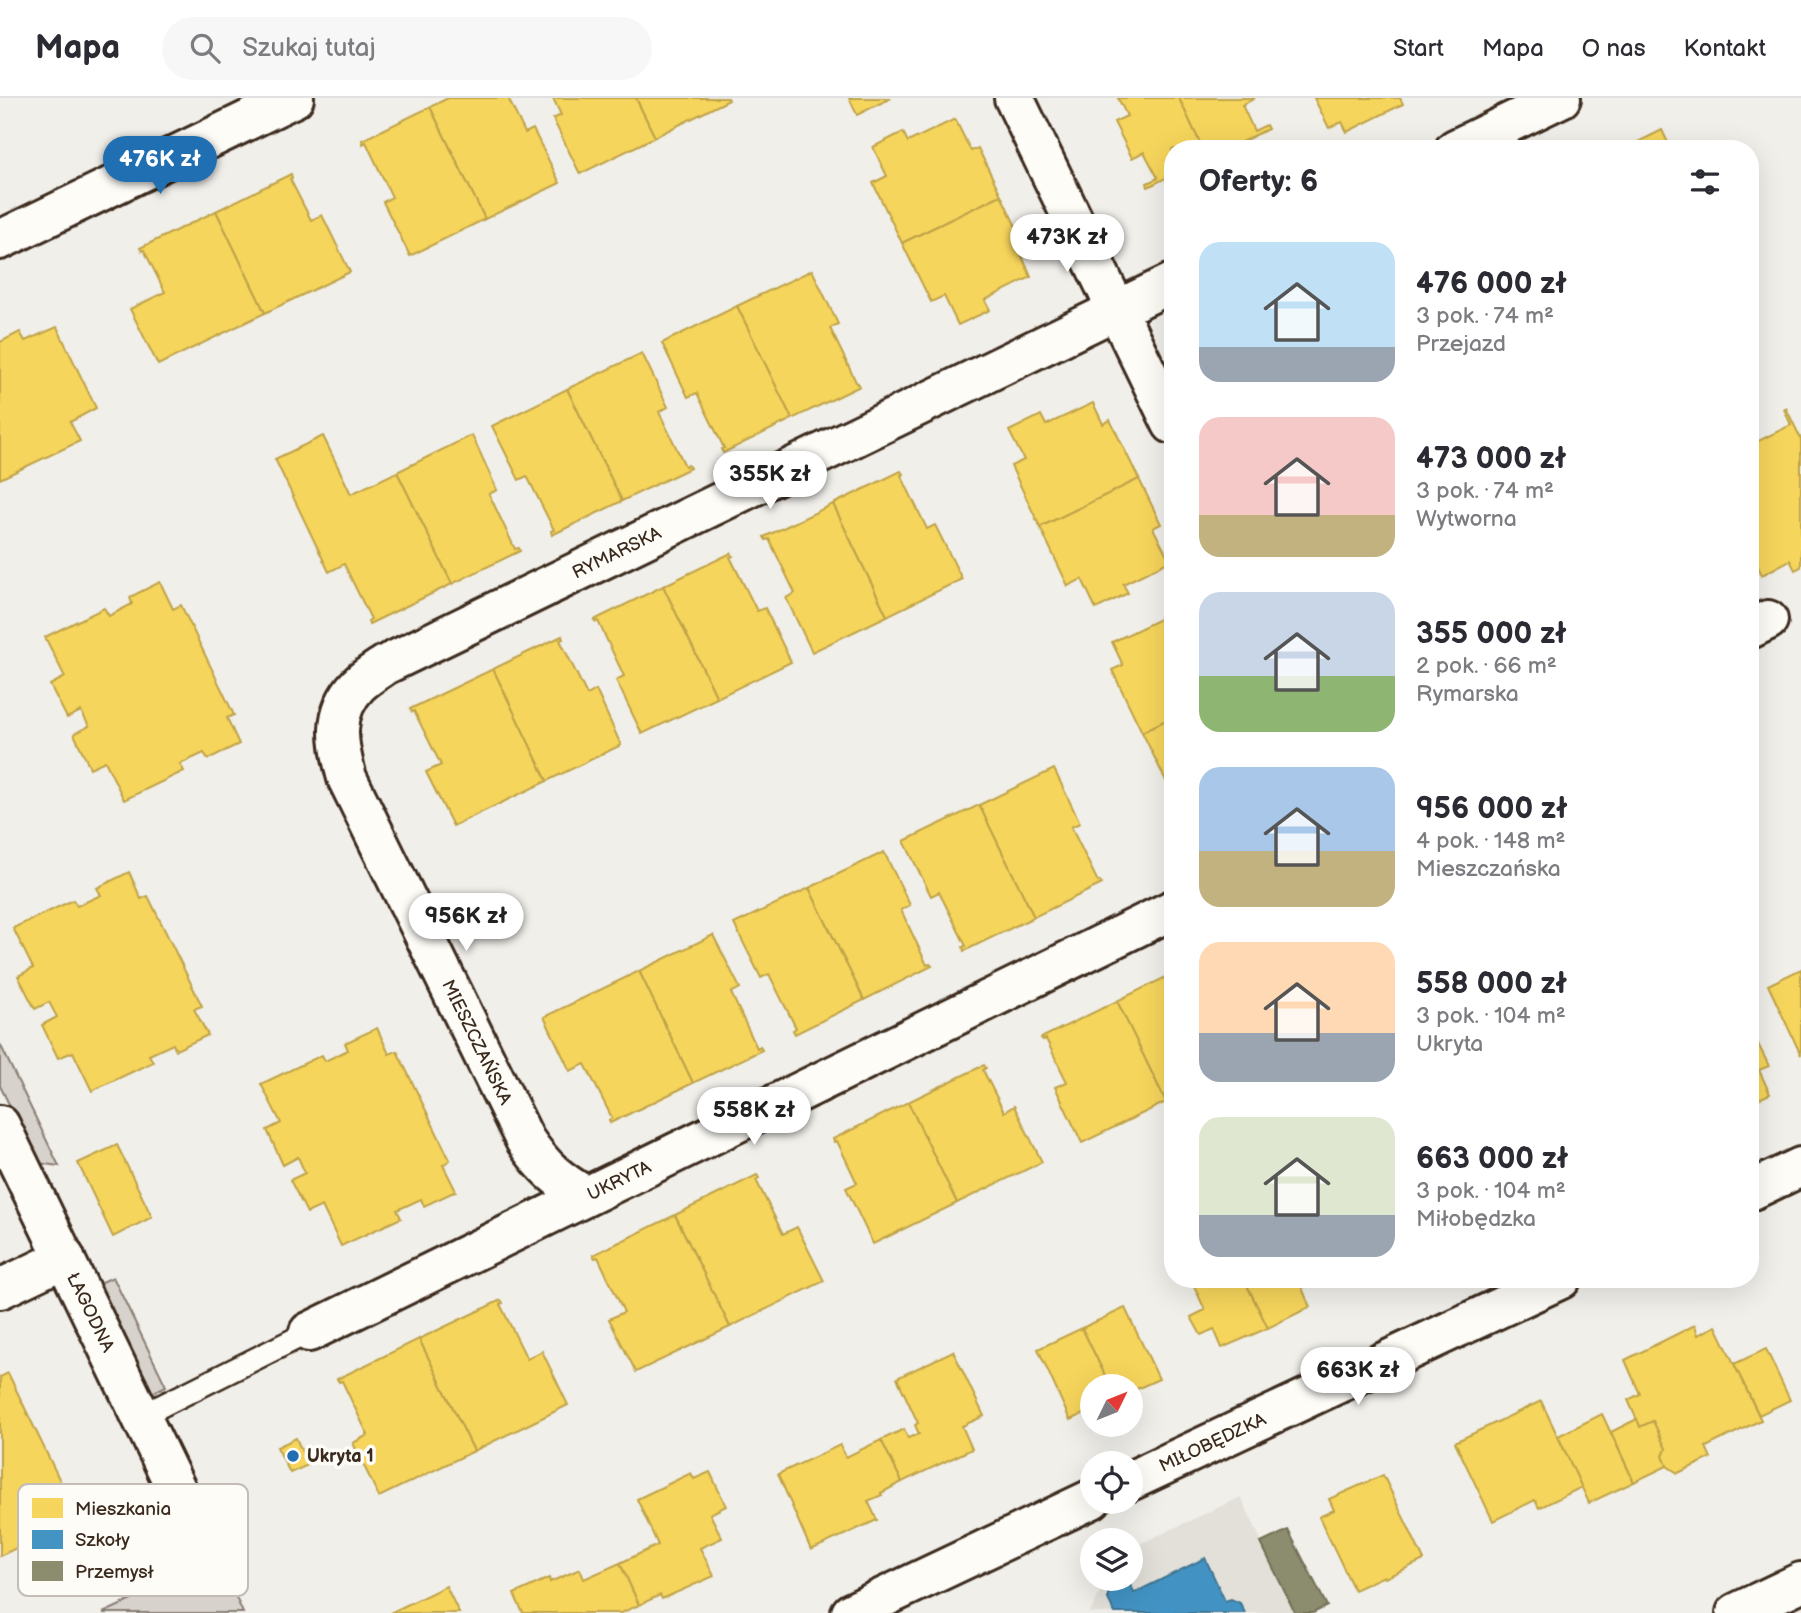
<!DOCTYPE html>
<html lang="pl">
<meta charset="utf-8">
<style>
body{margin:0;font-family:"Balsamiq Sans",sans-serif;background:#f7f7f7;color:#2b2b33;height:100vh;display:flex;flex-direction:column;font-size:26px;white-space:nowrap}
*{box-sizing:border-box;margin:0}
p{font-size:23px;color:#7c7c81}
.icon{flex:none;width:38px;height:38px;fill:none;stroke:currentColor;stroke-width:2;stroke-linecap:round;stroke-linejoin:round}
.map{position:relative;flex:1;overflow:hidden}
.drawer{position:absolute;left:1164px;top:42px;width:595px;height:1148px;display:flex;flex-direction:column;background:#fff;border-radius:28px;box-shadow:0 7px 28px #0002}
.drawer>*{flex:none}
.needle{width:46px;rotate:47deg}
.tools{position:absolute;left:1080px;top:1276px;display:grid;gap:14px}
.tools a{display:grid;place-items:center;width:63px;height:63px;border-radius:50%;background:#fff;box-shadow:0 7px 28px #0002;font-size:35px}
.price{position:absolute;translate:-50% -60px;padding:0 16px;border-radius:24px;background:#fff;color:#222;font-size:23px;line-height:46px;filter:drop-shadow(0 2px 4px #0008)}
.price::after{content:'';position:absolute;left:50%;top:42px;width:21px;height:16px;margin-left:-10px;background:inherit;clip-path:polygon(0 0,100% 0,50% 100%)}
.price.active{background:#1f6fb2;color:#fff}
ul{padding:0;list-style:none}
li{display:flex;align-items:center;gap:21px;height:175px;padding:0 35px}
li span{display:grid;place-items:center;flex:none;width:196px;height:140px;border-radius:21px;color:#555}
li>.icon{margin-inline-start:auto}
span .icon{width:84px;height:84px;fill:#fffc;stroke-width:1}
li b{font-size:30px}
h2{display:flex;justify-content:space-between;align-items:center;height:84px;padding:0 35px;font-size:30px}
header{display:flex;align-items:center;gap:42px;box-sizing:border-box;height:98px;padding:0 35px;background:#fff;border-bottom:2px solid #e1e1e2}
header strong{font-size:33px}
nav{display:flex;gap:38px;margin-inline-start:auto;font-size:24px}
.search{width:490px;height:63px;background:#f7f7f7;display:flex;align-items:center;gap:18px;box-sizing:border-box;padding:0 24px;border-radius:38px;color:#7c7c81;font-size:26px}
.map>svg:first-child{display:block}
.built{fill:#e3e0da}
.green{fill:#d7d2cc;stroke:#897e75;stroke-width:2}
.homes{fill:#f6d55c;stroke:#bea249;stroke-width:2}
.schools{fill:#4393c3;stroke:#417492;stroke-width:2}
.industry{fill:#8c8c6e;stroke:#746f56;stroke-width:2}
.lines{fill:none;stroke-linecap:round;stroke-linejoin:round}
.service-casing{stroke:#3b2a1e;stroke-width:26}
.minor-casing{stroke:#3b2a1e;stroke-width:44}
.service{stroke:#fdfcf7;stroke-width:21}
.minor{stroke:#fdfcf7;stroke-width:38}
.poi-dot{fill:#1f6fb2;stroke:#fdfcf7;stroke-width:2.5}
.labels{text-anchor:middle;stroke-width:7;stroke-linejoin:round;paint-order:stroke}
.street-label{font-size:18px;fill:#3b2a1e;stroke:#fdfcf7}
.poi-label{font-size:18px;font-weight:bold;fill:#3b2a1e;stroke:#fdfcf7;text-anchor:start}
.key{fill:#fdfcf7;stroke:#c3bdb6;stroke-width:2}
.key-label{font-size:19px;fill:#3b2a1e}
</style>
<header>
<strong>Mapa</strong>
<div class="search"><svg class="icon" aria-label="search" viewBox="0 0 24 24"><circle cx="10" cy="10" r="6"/><path d="M15 15l6 6"/></svg>Szukaj tutaj</div>
<nav><a>Start</a><a>Mapa</a><a>O nas</a><a>Kontakt</a></nav>
</header>
<div class="map">
<svg width="1801" height="1515" viewBox="0 0 1801 1515">
<rect width="100%" height="100%" fill="#f1efea"/>
<filter id="ink" filterUnits="userSpaceOnUse"><feTurbulence type="fractalNoise" baseFrequency=".0143" numOctaves="2"/><feDisplacementMap in="SourceGraphic" scale="14" xChannelSelector="R" yChannelSelector="G"/><feConvolveMatrix kernelMatrix="1 2 1 2 8 2 1 2 1" color-interpolation-filters="sRGB"/></filter>
<g filter="url(#ink)">
<path class="built" d="M1241 1399 1295 1515H1090L1106 1481 1130 1480 1131 1450Z"/>
<g class="green">
<path d="M0 946 59 1068 38 1065 0 988Z"/>
<path d="M113 1179 166 1288 154 1294 147 1293 100 1193 102 1184Z"/>
<path d="M219 1462 243 1515H103Z"/>
</g>
<g class="homes">
<path d="M448 0H508L525 35 533 31 560 85 485 121 430 9Z"/>
<path d="M553 0H636L655 39 580 76 553 21 561 17Z"/>
<path d="M636 0H728L729 2 655 39Z"/>
<path d="M849 0H891L857 17Z"/>
<path d="M1118 0H1179L1203 51H1172V77L1148 89 1147 85 1158 80 1144 54 1132 60 1114 24 1127 18Z"/>
<path d="M1179 0H1255L1242 7 1254 33 1266 27 1268 31 1227 51H1203Z"/>
<path d="M1314 0H1400L1403 6 1347 34 1342 24 1329 30Z"/>
<path d="M430 9 485 121 410 158 383 104 392 99 366 44 363 46 362 42Z"/>
<path d="M955 21 971 53 978 50 1001 97 902 145 873 85 887 78 873 49 903 34 908 44Z"/>
<path d="M1662 32 1671 51H1624Z"/>
<path d="M291 76 292 80 290 81 311 122 322 117 350 174 265 215 216 113Z"/>
<path d="M1001 97 1028 154 1022 158 1031 179 985 202 990 212 958 227 944 198 931 204 902 145Z"/>
<path d="M216 113 265 215 158 267 130 211 165 194 144 152 142 153 140 150Z"/>
<path d="M812 172 838 226 830 230 857 286 858 285 860 288 792 321 737 208Z"/>
<path d="M737 208 792 321 723 355 721 351 724 350 697 295 688 299 662 245Z"/>
<path d="M57 229 96 310 70 324 80 343 0 381V244L20 234 25 243Z"/>
<path d="M642 255 668 309 659 314 685 368 688 367 690 370 622 403 567 291Z"/>
<path d="M567 291 622 403 552 437 551 433 554 432 527 378 519 382 492 328Z"/>
<path d="M1093 305 1103 326 1110 322 1139 381 1040 429 1011 368 1024 362 1009 333 1041 317 1046 327Z"/>
<path d="M1786 310 1801 341V469L1795 472 1790 462 1762 477 1750 452V347L1791 327 1784 311Z"/>
<path d="M472 337 497 392 489 396 515 451 519 450 520 453 452 486 397 374Z"/>
<path d="M323 338 351 396 397 374 452 486 369 526 368 523 371 521 344 466 329 474 275 361Z"/>
<path d="M901 373 903 376 901 377 927 431 935 427 962 481 887 518 833 406Z"/>
<path d="M1139 381 1161 426 1153 430 1170 463 1123 486 1128 495 1096 511 1082 481 1068 488 1040 429Z"/>
<path d="M833 406 887 518 812 554 786 500 795 495 769 441 766 442 764 439Z"/>
<path d="M731 455 733 458 730 459 757 513 765 510 791 564 717 600 663 488Z"/>
<path d="M160 484 173 511 181 507 234 617 227 620 239 646 208 661 204 655 180 666 184 673 124 702 105 663 90 670 74 636 89 628 81 613 67 620 50 587 65 579 45 539 104 510 109 518 132 506 130 499Z"/>
<path d="M663 488 717 600 642 636 616 582 624 578 598 523 596 524 594 522Z"/>
<path d="M1172 515V619L1142 634 1112 572 1123 567 1112 544Z"/>
<path d="M562 538 563 541 560 542 587 597 596 592 621 647 547 683 493 571Z"/>
<path d="M493 571 547 683 453 728 426 674 441 667 414 613 412 614 410 611Z"/>
<path d="M1172 619V695L1142 634Z"/>
<path d="M1054 671 1080 725 1071 729 1098 784 1100 783 1102 786 1034 819 979 707Z"/>
<path d="M979 707 1034 819 964 853 963 849 966 848 939 794 931 798 904 743Z"/>
<path d="M884 754 910 807 901 812 927 867 930 866 932 868 864 902 809 790Z"/>
<path d="M129 774 141 801 148 798 202 908 194 911 208 937 176 952 173 946 149 957 153 964 92 993 73 954 58 960 42 927 57 919 49 904 35 911 18 878 33 870 13 830 73 802 77 808 101 797 97 790Z"/>
<path d="M809 790 864 902 795 936 793 932 796 930 769 876 761 880 734 826Z"/>
<path d="M713 837 740 890 731 895 757 950 760 948 762 952 693 985 639 873Z"/>
<path d="M1801 871V957L1768 887Z"/>
<path d="M639 873 693 985 610 1025 609 1022 612 1020 585 966 570 973 544 919Z"/>
<path d="M1172 876V1001L1166 1004 1117 903Z"/>
<path d="M1117 903 1166 1004 1082 1045 1055 989 1067 984 1046 941 1043 942 1041 940Z"/>
<path d="M377 930 389 956 397 953 450 1062 443 1067 456 1093 424 1108 421 1101 397 1112 401 1120 341 1148 322 1108 307 1115 290 1082 305 1075 298 1059 283 1067 267 1032 281 1025 261 986 322 957 325 963 348 952 345 945Z"/>
<path d="M1756 942 1769 968 1759 972 1770 996 1750 1005V945Z"/>
<path d="M984 967 986 970 983 972 1004 1014 1014 1008 1042 1064 957 1105 908 1004Z"/>
<path d="M908 1004 957 1105 873 1146 846 1090 857 1085 837 1043 834 1044 833 1041Z"/>
<path d="M117 1047 152 1119 113 1139 78 1065Z"/>
<path d="M757 1077 759 1080 756 1082 783 1136 797 1129 824 1183 730 1229 675 1117Z"/>
<path d="M675 1117 730 1229 636 1274 609 1221 624 1214 598 1159 595 1160 593 1157Z"/>
<path d="M1191 1181H1244L1268 1230 1222 1250 1214 1231 1201 1237 1191 1219 1205 1212Z"/>
<path d="M1244 1181H1315L1316 1184 1302 1190 1310 1209 1268 1230Z"/>
<path d="M501 1202 503 1205 500 1206 527 1261 542 1253 568 1307 474 1353 419 1241Z"/>
<path d="M1125 1210 1159 1281 1130 1294V1288H1110L1082 1230Z"/>
<path d="M1695 1227 1698 1237 1716 1228 1761 1322 1706 1349 1711 1360 1678 1375 1667 1368 1663 1358 1666 1351 1653 1323 1640 1329 1628 1302 1640 1296 1625 1262Z"/>
<path d="M1082 1230 1110 1288H1092V1312L1070 1322 1038 1251Z"/>
<path d="M419 1241 474 1353 379 1399 353 1345 368 1337 342 1283 339 1284 337 1281Z"/>
<path d="M1766 1251 1790 1302 1759 1317 1734 1266Z"/>
<path d="M953 1253 984 1318 962 1328 972 1351 902 1384 881 1342 904 1331 908 1340 919 1336 915 1327 918 1325 897 1280Z"/>
<path d="M8 1275 78 1420 0 1458V1279Z"/>
<path d="M1541 1303 1582 1389 1539 1410 1535 1402 1493 1423 1455 1344Z"/>
<path d="M1602 1316 1634 1384 1589 1405 1558 1338Z"/>
<path d="M1637 1321 1640 1329 1653 1323 1666 1351 1663 1358 1667 1368 1634 1384 1611 1334Z"/>
<path d="M296 1340 308 1367 290 1375 277 1349Z"/>
<path d="M881 1342 902 1384 881 1395 882 1397 868 1403 877 1422 811 1452 778 1376 840 1347 846 1359Z"/>
<path d="M710 1374 726 1408 710 1416 722 1440 700 1450 714 1478 662 1501 660 1497 639 1507 620 1465 658 1447 637 1401 691 1375 694 1381Z"/>
<path d="M1383 1377 1424 1462 1385 1480 1384 1478 1354 1492 1319 1419 1334 1412 1329 1401Z"/>
<path d="M620 1465 639 1507 621 1515H523L514 1496 549 1480 550 1484 580 1471 584 1481Z"/>
<path d="M446 1488 459 1515H390Z"/>
</g>
<path class="schools" d="M1205 1460 1225 1503 1231 1501 1240 1505 1245 1515H1115L1108 1501V1493L1113 1486 1119 1484 1127 1485 1132 1489 1134 1495Z"/>
<path class="industry" d="M1288 1432 1327 1508 1313 1515H1295L1261 1445Z"/>
<g class="lines">
<g class="service-casing">
<path id="service" d="M141 1318 309 1234"/>
</g>
<g class="minor-casing">
<g id="minor">
<path d="M1014 0 1172 326"/>
<path d="M1455 51 1561 0"/>
<path d="M0 142 294 0"/>
<path d="M1750 531 1768 522"/>
<path id="s1" d="M0 1027 182 1403"/>
<path d="M1750 1093 1801 1069"/>
<path id="s2" d="M586 1098C558 1082 544 1070 525 1042L347 680C338 647 331 615 358 587 366 579 376 573 385 567L1172 185"/>
<path d="M0 1191 65 1160"/>
<path id="s3" d="M309 1234 1172 812"/>
<path id="s4" d="M1130 1383 1561 1181"/>
<path d="M851 1515 1092 1401"/>
<path d="M1736 1515 1801 1484"/>
</g>
</g>
<use href="#service" class="service"/>
<use href="#minor" class="minor"/>
</g>
</g>
<circle class="poi-dot" cx="293" cy="1358" r="7"/>
<g class="labels">
<g class="street-label">
<text dy="6" stroke="none"><textPath href="#s2" startOffset="877">RYMARSKA</textPath></text>
<text transform="translate(477 944) rotate(64)" y="6">MIESZCZAŃSKA</text>
<text dy="6" stroke="none"><textPath href="#s3" startOffset="345">UKRYTA</textPath></text>
<text dy="6" stroke="none"><textPath href="#s1" startOffset="208">ŁAGODNA</textPath></text>
<text dy="6" stroke="none"><textPath href="#s4" startOffset="91">MIŁOBĘDZKA</textPath></text>
</g>
<g class="poi-label">
<text x="307" y="1364">Ukryta 1</text>
</g>
</g>
<rect x="18" y="1386" width="230" height="112" rx="10" class="key"/>
<rect x="32" y="1400" width="31" height="20" fill="#f6d55c"/>
<rect x="32" y="1432" width="31" height="19" fill="#4393c3"/>
<rect x="32" y="1463" width="31" height="20" fill="#8c8c6e"/>
<g class="key-label">
<text x="75" y="1417">Mieszkania</text>
<text x="75" y="1448">Szkoły</text>
<text x="75" y="1480">Przemysł</text>
</g>
</svg>
<div class="tools">
<a><svg class="needle" viewBox="-14 -14 28 28"><path d="M0-13l5 13h-10z" fill="#e53935"/><path d="M0 13l5-13h-10z" fill="#7c7c81"/></svg></a>
<a><svg class="icon" aria-label="locate" viewBox="0 0 24 24"><circle cx="12" cy="12" r="6"/><path d="M12 2v4M12 18v4M2 12h4M18 12h4"/></svg></a>
<a><svg class="icon" aria-label="layers" viewBox="0 0 24 24"><path d="M12 4l9 5-9 5-9-5zM3 14l9 5 9-5"/></svg></a>
</div>
<b class="price active" style="left:160px;top:98px">476K zł</b>
<b class="price" style="left:1067px;top:176px">473K zł</b>
<b class="price" style="left:770px;top:413px">355K zł</b>
<b class="price" style="left:466px;top:855px">956K zł</b>
<b class="price" style="left:754px;top:1049px">558K zł</b>
<b class="price" style="left:1358px;top:1309px">663K zł</b>
<section class="drawer">
<h2>Oferty: 6<svg class="icon" aria-label="filters" viewBox="0 0 24 24"><path d="M4 7h16M4 17h16"/><circle cx="9" cy="7" r="2"/><circle cx="15" cy="17" r="2"/></svg></h2>
<ul>
<li><span style="background:linear-gradient(#bfe0f5 75%,#9aa5b1 0)"><svg class="icon" aria-label="home" viewBox="0 0 24 24"><path d="M3 11l9-7 9 7M6 9v11h12V9"/></svg></span><div><b>476 000 zł</b><p>3 pok. · 74 m²</p><p>Przejazd</p></div></li>
<li><span style="background:linear-gradient(#f6c9c9 70%,#c2b280 0)"><svg class="icon" aria-label="home" viewBox="0 0 24 24"><path d="M3 11l9-7 9 7M6 9v11h12V9"/></svg></span><div><b>473 000 zł</b><p>3 pok. · 74 m²</p><p>Wytworna</p></div></li>
<li><span style="background:linear-gradient(#c9d6e8 60%,#8fb573 0)"><svg class="icon" aria-label="home" viewBox="0 0 24 24"><path d="M3 11l9-7 9 7M6 9v11h12V9"/></svg></span><div><b>355 000 zł</b><p>2 pok. · 66 m²</p><p>Rymarska</p></div></li>
<li><span style="background:linear-gradient(#a9c7e8 60%,#c2b280 0)"><svg class="icon" aria-label="home" viewBox="0 0 24 24"><path d="M3 11l9-7 9 7M6 9v11h12V9"/></svg></span><div><b>956 000 zł</b><p>4 pok. · 148 m²</p><p>Mieszczańska</p></div></li>
<li><span style="background:linear-gradient(#ffd9b3 65%,#9aa5b1 0)"><svg class="icon" aria-label="home" viewBox="0 0 24 24"><path d="M3 11l9-7 9 7M6 9v11h12V9"/></svg></span><div><b>558 000 zł</b><p>3 pok. · 104 m²</p><p>Ukryta</p></div></li>
<li><span style="background:linear-gradient(#dfe7d0 70%,#9aa5b1 0)"><svg class="icon" aria-label="home" viewBox="0 0 24 24"><path d="M3 11l9-7 9 7M6 9v11h12V9"/></svg></span><div><b>663 000 zł</b><p>3 pok. · 104 m²</p><p>Miłobędzka</p></div></li>
</ul>
</section>
</div>
